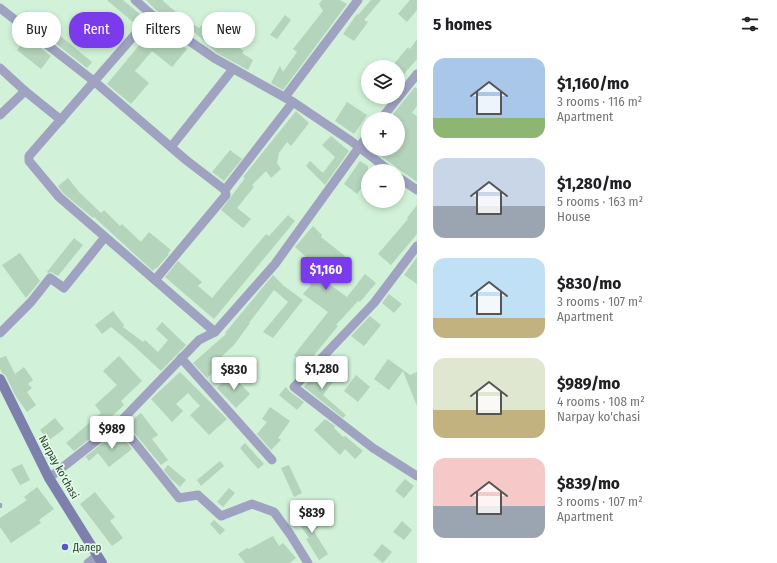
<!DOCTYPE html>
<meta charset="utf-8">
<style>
body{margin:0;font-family:"Fira Sans Condensed",sans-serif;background:#f2f2f2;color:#202124;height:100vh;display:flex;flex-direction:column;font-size:15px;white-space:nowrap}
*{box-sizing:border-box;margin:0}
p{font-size:13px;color:#757577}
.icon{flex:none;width:22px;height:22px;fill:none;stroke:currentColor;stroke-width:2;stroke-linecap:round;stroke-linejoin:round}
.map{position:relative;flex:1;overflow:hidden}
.drawer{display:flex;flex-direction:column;background:#fff;width:360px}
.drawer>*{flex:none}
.banner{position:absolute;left:12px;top:12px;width:345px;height:36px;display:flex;gap:8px}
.tools{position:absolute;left:361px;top:60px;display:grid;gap:8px}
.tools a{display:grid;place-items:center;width:44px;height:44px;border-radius:50%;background:#fff;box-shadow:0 2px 6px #0003;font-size:20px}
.price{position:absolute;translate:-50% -34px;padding:0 9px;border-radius:4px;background:#fff;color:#222;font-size:13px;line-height:26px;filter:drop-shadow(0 1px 2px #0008)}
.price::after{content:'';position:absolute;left:50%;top:24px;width:12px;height:9px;margin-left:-6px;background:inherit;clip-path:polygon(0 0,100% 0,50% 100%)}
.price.selected{background:#7c3aed;color:#fff}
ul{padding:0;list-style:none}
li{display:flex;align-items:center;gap:12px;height:100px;padding:0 16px}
li span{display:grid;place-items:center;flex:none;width:112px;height:80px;border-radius:12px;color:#555}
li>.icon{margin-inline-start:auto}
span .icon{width:48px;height:48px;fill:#fffc;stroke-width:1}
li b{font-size:17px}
h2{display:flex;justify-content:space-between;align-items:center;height:48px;padding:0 16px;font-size:17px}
.chip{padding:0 14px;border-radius:16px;background:#fff;box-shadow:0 2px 6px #0003;font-size:14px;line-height:36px}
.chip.selected{background:#7c3aed;color:#fff}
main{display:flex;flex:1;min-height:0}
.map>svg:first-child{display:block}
.building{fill:#b4d4bb}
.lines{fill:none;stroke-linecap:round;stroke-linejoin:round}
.service{stroke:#9fa2c1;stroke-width:4.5}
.minor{stroke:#9fa2c1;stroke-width:9}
.secondary{stroke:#7d80ad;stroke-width:10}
.poi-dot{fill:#5c54cc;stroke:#e3fde9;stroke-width:1.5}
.labels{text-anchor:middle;stroke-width:3.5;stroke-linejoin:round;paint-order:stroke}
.street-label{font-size:11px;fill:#2d3a30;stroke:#e3fde9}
.poi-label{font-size:11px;fill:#2d3a30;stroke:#e3fde9;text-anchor:start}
</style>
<main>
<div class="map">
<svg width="417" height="563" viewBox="0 0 417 563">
<rect width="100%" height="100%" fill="#d1f2d8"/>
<g class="building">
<path d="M107 0H123L142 16 135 24Z"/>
<path d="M146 0H162L178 14 199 28 204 23 227 45 233 48 235 45 244 51 242 53 253 60 248 70 217 53 194 32 192 35 156 10Z"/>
<path d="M322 0H340L347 4 283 90 271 83 280 66 283 72 297 52 293 49 323 11 319 4Z"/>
<path d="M371 0H381L364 20 368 22 354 41 343 34 357 14 358 15Z"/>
<path d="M410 0H417V10L407 22 398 14Z"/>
<path d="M27 11 41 22 42 21 92 62 87 68 22 17Z"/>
<path d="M285 15 291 20 277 39 270 35Z"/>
<path d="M156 25 187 49 172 67 152 51 135 71 149 83 131 104 107 84Z"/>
<path d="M27 37 51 56 41 69 17 50Z"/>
<path d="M417 39V59L404 74 398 69V67L393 65 408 47 410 49Z"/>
<path d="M415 87 417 89V106L412 113 417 116V182L371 149H398V119H389Z"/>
<path d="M347 102 367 115 354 134 335 121Z"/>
<path d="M296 111 309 123 291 146 287 142 279 153 277 163 281 169 271 178 266 171 252 185 254 187 237 208 251 219 243 228 221 210 245 178 243 177Z"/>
<path d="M331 136 349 151 325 185 306 166 310 161 323 173 335 157 322 145Z"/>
<path d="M230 150 242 159 224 181 212 172Z"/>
<path d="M360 161 368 166V179L357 194 344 184Z"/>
<path d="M68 178 79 192 101 213 104 210 120 226 122 224 141 242 149 232 171 250 168 253 169 254 156 269 155 268 153 271 94 217 93 218 63 193 58 186Z"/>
<path d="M417 205V234L391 265 378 254 408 219 407 218Z"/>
<path d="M288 215 295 221 214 319 165 277 178 261 202 282 198 286 212 298 266 234 269 236Z"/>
<path d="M313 226 322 235 321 237 345 256 325 281 347 297 365 274 376 283 360 302 358 301 336 325 338 326 306 365 294 355 328 312 303 294 311 285 303 278 314 264 295 247Z"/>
<path d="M74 238 83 245 58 276 51 272 48 273 47 272Z"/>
<path d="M20 253 40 281 26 298 2 265Z"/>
<path d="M417 257V284L404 275Z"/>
<path d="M273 275 284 286 303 300 273 338 263 332 288 302 274 290 249 323H250L234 345 218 360 222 364 207 378 193 363 226 334 225 333Z"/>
<path d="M389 294 402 304 394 313 382 303Z"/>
<path d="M113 311 124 325 123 327 143 342 145 340 158 352 168 340 156 329 162 322 186 345 161 371 134 346 111 327 102 334 95 325Z"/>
<path d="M370 316 381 325 364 346 351 336Z"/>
<path d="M6 356 15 374 24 367 33 380 28 384 32 388 27 392 36 405 27 412 15 395 6 376 2 373 0 369V358Z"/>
<path d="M119 356 142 381 121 401 124 405 111 417 114 420 74 451 66 443 101 413 95 405 117 385 103 371Z"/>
<path d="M388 359 410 375 417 372V406L403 371 389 390 374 379Z"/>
<path d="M320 369 333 382 323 395 346 415 343 418 304 387Z"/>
<path d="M180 372 227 419 209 435 190 415 200 406 188 393 176 404 183 411 172 422 151 399Z"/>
<path d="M231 374 250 394 236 408 217 388Z"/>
<path d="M356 375 370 387 358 402 344 391Z"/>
<path d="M286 387 290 392 304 402 297 410 279 395Z"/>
<path d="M270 407 290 421 278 438 281 440 271 450 257 434 267 422 262 419Z"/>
<path d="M141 413 158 435 152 439 168 460 161 465 127 424Z"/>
<path d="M55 418 64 429 48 441 40 430Z"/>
<path d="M325 419 335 426 334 428 343 437 345 436 363 451 355 459 345 449 340 455 314 430Z"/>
<path d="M118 431 132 449 109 467 98 453 89 461 86 457 81 460Z"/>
<path d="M245 443 264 464 258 469 240 448Z"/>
<path d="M220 461 224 466 201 486 197 480Z"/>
<path d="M22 464 30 480 20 485 11 469Z"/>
<path d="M168 465 186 480 180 487 171 479 164 470Z"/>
<path d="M289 465 302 493 294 497 281 468Z"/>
<path d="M405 479 414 486 404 498 395 491Z"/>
<path d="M37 487 54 509 39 520 41 523 11 543 0 527V518L27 500 24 497Z"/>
<path d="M229 488 235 493 223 507 217 502Z"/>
<path d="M95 492 115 517 110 521 123 538 112 546 80 504Z"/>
<path d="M307 511 318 527 313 530 328 554 319 560 306 539 309 538 295 518Z"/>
<path d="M214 520 225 530 220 535 210 524Z"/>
<path d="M402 521 412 530 404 540 393 532Z"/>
<path d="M273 536 279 546 283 543 296 558 290 563H245L238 554 247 548 249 549Z"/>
<path d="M382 544 392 552 383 563 373 555Z"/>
</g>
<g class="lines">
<path class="service" d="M0 505V506"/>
<g class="minor">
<path d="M135 0 152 15 214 58 293 102 351 141 390 171"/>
<path d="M0 8 95 82 186 160 225 190 293 102"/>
<path d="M152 15 29 156V161L59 197 215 332"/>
<path d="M0 68 25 91"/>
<path d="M285 97 358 0"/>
<path d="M0 115 25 91 61 120"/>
<path d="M381 119 417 74"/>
<path d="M171 147 233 69"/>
<path d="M398 177 417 190"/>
<path d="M417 246 374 303 294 387 373 448 417 476"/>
<path d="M155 280 226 195 225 190"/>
<path d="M0 333 31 302 50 278 64 288 105 237"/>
<path d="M181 358 272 460"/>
<path d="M119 423 179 498 198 495 221 516 252 504 274 512 290 534 308 563"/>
<path d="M49 478 119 423 199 340 215 332 275 264 368 135"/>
<path d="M88 563 97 556"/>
</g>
<path class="secondary" d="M0 379 49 478 102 563"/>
</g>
<circle class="poi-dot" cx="65" cy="547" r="4"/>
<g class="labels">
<g class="street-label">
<text transform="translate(59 467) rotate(61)" y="4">Narpay ko'chasi</text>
</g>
<g class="poi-label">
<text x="73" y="551">Далер</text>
</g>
</g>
</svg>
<div class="tools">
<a><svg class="icon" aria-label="layers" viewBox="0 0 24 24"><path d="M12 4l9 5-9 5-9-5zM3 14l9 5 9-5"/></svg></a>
<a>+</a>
<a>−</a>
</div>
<b class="price selected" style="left:326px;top:291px">$1,160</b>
<b class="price" style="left:322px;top:390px">$1,280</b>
<b class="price" style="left:234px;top:391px">$830</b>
<b class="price" style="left:112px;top:450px">$989</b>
<b class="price" style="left:312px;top:534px">$839</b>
<div class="banner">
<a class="chip">Buy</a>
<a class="chip selected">Rent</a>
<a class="chip">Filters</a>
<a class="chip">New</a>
</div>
</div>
<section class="drawer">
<h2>5 homes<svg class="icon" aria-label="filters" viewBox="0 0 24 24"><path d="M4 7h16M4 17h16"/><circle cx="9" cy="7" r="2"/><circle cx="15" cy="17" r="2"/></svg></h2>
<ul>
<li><span style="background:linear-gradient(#a9c7e8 75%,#8fb573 0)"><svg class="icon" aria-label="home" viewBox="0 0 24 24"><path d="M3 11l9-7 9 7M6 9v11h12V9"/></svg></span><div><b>$1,160/mo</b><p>3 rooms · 116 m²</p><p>Apartment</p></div></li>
<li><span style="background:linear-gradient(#c9d6e8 60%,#9aa5b1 0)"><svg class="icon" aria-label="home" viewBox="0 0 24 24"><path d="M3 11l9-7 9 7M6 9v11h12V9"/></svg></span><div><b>$1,280/mo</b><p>5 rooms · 163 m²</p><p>House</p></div></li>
<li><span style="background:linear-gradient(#bfe0f5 75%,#c2b280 0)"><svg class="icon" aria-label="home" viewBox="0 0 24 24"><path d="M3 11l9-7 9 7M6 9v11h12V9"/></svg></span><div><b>$830/mo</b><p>3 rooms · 107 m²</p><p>Apartment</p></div></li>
<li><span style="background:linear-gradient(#dfe7d0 65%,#c2b280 0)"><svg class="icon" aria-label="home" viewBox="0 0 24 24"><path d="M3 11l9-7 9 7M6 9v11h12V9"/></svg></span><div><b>$989/mo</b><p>4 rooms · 108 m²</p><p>Narpay ko'chasi</p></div></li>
<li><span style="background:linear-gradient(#f6c9c9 60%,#9aa5b1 0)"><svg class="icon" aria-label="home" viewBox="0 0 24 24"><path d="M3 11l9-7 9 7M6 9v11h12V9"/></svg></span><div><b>$839/mo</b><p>3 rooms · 107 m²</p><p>Apartment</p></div></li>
</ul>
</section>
</main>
